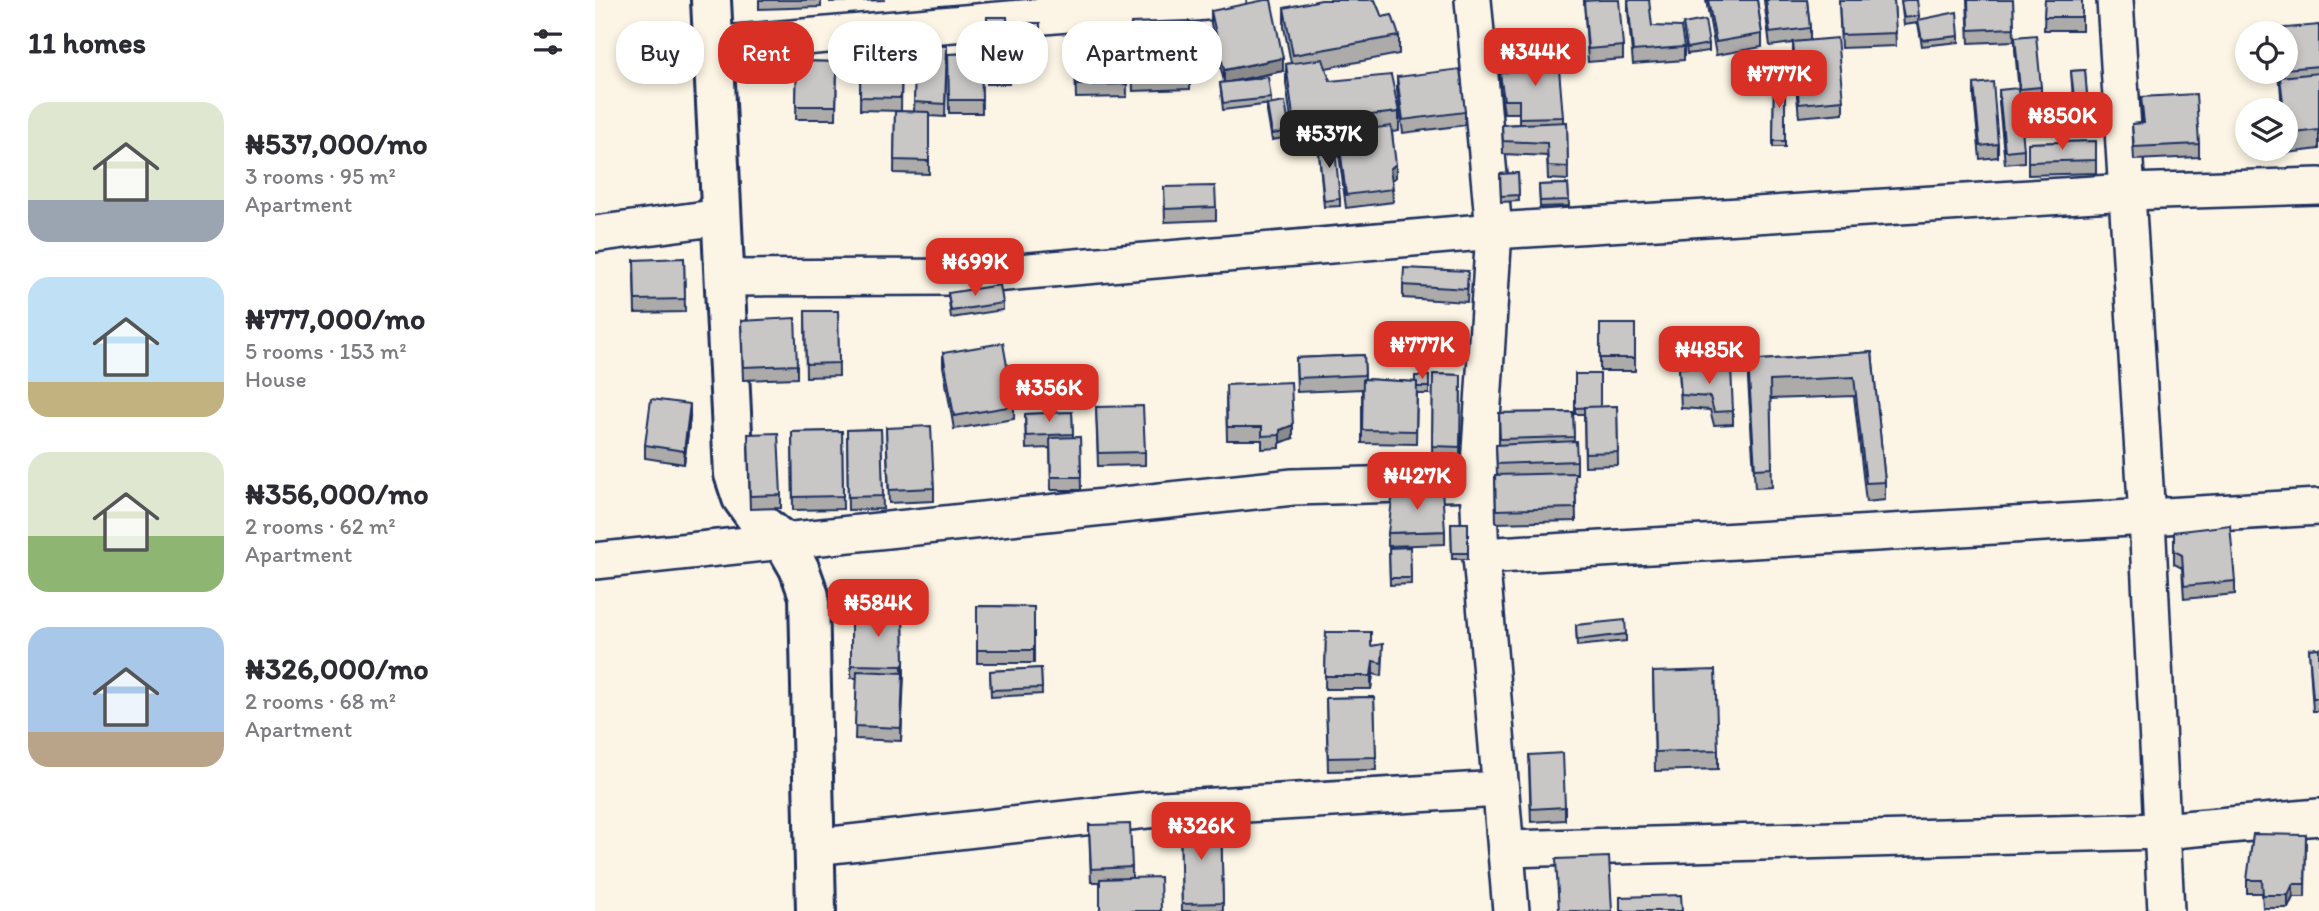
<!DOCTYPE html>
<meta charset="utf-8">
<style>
body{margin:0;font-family:Itim,sans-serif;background:#f2f2f3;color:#2b2b33;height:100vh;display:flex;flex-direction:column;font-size:26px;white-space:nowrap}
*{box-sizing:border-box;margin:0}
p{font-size:23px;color:#7c7c81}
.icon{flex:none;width:38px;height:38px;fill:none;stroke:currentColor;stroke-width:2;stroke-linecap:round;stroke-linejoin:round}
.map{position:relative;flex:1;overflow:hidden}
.details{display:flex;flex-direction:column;background:#fff;width:595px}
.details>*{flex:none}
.top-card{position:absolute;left:21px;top:21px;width:665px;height:63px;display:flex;gap:14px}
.fabs{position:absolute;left:1640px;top:21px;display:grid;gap:14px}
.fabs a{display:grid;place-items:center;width:63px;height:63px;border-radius:50%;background:#fff;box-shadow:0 4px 10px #0003;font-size:35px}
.price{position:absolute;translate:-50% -60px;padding:0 16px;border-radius:14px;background:#d93025;color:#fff;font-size:23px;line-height:46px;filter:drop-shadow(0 2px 4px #0008)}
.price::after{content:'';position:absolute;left:50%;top:42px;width:21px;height:16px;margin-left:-10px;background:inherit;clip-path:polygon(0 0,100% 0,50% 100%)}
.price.active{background:#222;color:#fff}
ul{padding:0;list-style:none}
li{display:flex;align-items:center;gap:21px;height:175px;padding:0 28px}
li span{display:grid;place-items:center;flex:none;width:196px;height:140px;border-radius:21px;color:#555}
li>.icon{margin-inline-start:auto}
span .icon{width:84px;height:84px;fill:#fffc;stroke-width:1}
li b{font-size:30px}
h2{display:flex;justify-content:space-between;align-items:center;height:84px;padding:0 28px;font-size:30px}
.tag{padding:0 24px;border-radius:28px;background:#fff;box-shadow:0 4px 10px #0003;font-size:24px;line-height:63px}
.tag.active{background:#d93025;color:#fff}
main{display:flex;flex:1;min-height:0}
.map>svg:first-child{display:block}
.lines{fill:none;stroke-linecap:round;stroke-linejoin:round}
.minor-casing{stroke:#1b2f5e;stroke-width:40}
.tertiary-casing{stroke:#1b2f5e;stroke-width:44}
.minor{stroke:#fcf5e5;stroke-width:35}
.tertiary{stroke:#fcf5e5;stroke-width:38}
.wall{fill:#acabaa;stroke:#1b2f5e;stroke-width:2}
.shaded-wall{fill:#8c8b8b;stroke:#1b2f5e;stroke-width:2}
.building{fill:#c8c7c6;stroke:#1b2f5e;stroke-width:2}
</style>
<main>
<section class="details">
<h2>11 homes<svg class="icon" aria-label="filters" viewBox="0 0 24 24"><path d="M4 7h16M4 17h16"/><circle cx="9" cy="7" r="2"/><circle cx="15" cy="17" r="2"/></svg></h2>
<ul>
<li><span style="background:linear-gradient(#dfe7d0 70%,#9aa5b1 0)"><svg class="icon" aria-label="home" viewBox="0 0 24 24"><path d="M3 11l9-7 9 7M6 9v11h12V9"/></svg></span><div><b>₦537,000/mo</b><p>3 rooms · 95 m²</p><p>Apartment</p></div></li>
<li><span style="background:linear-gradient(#bfe0f5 75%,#c2b280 0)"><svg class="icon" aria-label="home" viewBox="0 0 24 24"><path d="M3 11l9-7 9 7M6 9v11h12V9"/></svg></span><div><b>₦777,000/mo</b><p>5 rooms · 153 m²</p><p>House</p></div></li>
<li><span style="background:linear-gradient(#dfe7d0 60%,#8fb573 0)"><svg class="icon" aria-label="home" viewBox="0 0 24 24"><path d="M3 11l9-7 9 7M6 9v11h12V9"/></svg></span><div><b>₦356,000/mo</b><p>2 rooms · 62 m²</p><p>Apartment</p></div></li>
<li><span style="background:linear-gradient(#a9c7e8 75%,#b9a48a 0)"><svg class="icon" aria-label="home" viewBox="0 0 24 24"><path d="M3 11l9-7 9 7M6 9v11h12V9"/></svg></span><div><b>₦326,000/mo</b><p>2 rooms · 68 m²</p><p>Apartment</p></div></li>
</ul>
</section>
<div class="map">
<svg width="1724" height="911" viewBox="0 0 1724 911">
<rect width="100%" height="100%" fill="#fcf5e5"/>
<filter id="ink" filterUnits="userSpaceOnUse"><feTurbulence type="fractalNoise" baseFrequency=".0143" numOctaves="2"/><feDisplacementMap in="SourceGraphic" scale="14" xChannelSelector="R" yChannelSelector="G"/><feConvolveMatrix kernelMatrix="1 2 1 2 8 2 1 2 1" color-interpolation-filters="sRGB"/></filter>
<g filter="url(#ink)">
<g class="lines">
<g class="minor-casing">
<g id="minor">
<path d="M878 0 899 231 883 482 886 556 916 911"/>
<path d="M1520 0 1552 518 1571 911"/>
<path d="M118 45 633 0"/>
<path d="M0 234 126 217"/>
<path d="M129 278 364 277 899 231 1533 192 1724 186"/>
<path d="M886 556 1724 507"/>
<path d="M0 561 698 487 883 482"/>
<path d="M219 847 552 810 905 789"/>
<path d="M911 849 1567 831 1724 817"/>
</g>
</g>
<g class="tertiary-casing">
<path id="tertiary" d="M116 0 139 474 147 498 165 523 189 542 204 568 214 596 221 911"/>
</g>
<use href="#minor" class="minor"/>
<use href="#tertiary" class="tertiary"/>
</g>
<g class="wall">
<path d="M164 0H226V7L164 9Z"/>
<path d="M235 0H290L235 2Z"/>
<path d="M1033 0 1057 26 1089 47V60L1038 64 1033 11Z"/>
<path d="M1111 0H1162L1167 34V47L1121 55Z"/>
<path d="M1169 0H1212L1215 28V40L1248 100V113L1204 117 1198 55V43L1175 46Z"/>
<path d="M1244 0H1299L1301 46 1246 48Z"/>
<path d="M1372 0H1418L1419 41 1374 43Z"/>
<path d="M1450 0H1487V30H1449Z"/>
<path d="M989 1 1028 46V59L993 62Z"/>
<path d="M1306 1 1324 16V20L1364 36V42L1327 46 1323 23 1309 25Z"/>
<path d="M689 8 787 17 804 36V54L731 68 735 81 804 112V131L797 132 801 177 797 180 798 202 751 208 743 146V137L699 142 691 83V64L696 63 689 27Z"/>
<path d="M616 11 688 71 641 81 676 98V104L628 110 625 83 629 82 616 24Z"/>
<path d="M392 17H412L414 84H392Z"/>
<rect x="417" y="23" width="28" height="21"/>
<path d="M1088 24 1114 44V51L1092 54Z"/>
<path d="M1724 25V149L1692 153 1690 142V110H1687L1685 83H1684L1683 72H1690V33Z"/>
<path d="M536 36 595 76V89L538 91Z"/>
<path d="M1420 37 1446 87V100L1425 102 1420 50Z"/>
<path d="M266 41 307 42 306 111 265 110Z"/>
<path d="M531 42 532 97 481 98 480 63 511 62Z"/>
<path d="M321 45 352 46 350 117 334 116V174L299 173 300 111 319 112Z"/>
<path d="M386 53 387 113H354L353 54Z"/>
<path d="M202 61 242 62 241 119H201Z"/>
<path d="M1490 70 1492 98 1499 116V123L1475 125 1474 100 1478 99 1476 71Z"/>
<path d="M905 74 968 117V122H972L973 180 953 179 952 156 908 154 907 125 924 124V113H909L905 87Z"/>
<path d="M802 77 870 112V125L808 133 802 90Z"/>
<path d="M1179 79H1190V147H1178Z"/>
<path d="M1379 84 1403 144V157L1385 159 1379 97Z"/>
<path d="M1404 90 1429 149V162L1410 164 1404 103Z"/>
<path d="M1546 97 1604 144V157L1539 160 1537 124 1548 123Z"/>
<path d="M672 105 695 131V137L677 140 672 112Z"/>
<path d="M1501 141V173L1433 175V143Z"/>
<path d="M723 142 745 199V206L729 207Z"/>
<path d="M923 173 924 201 906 202 905 174Z"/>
<path d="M973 184 974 206 945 207 944 185Z"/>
<path d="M569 187 621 207V220L570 222Z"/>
<path d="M89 258 90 312 40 313 39 273Z"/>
<path d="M873 284 872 302 808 298V285Z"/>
<path d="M353 293 408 303V310L356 318Z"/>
<path d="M210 311H243L244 376 211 377Z"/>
<path d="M146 321 202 365V378L148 380Z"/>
<rect x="1005" y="324" width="35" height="47"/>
<path d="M1277 352 1290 482V500L1271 502 1259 396 1175 399 1177 487 1160 488 1153 380V361Z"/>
<path d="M348 353 419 406V419L359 429 348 366Z"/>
<path d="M769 355 770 379 820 382 834 376V394H822L821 444 767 443V389L702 392 701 358Z"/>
<path d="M1084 368 1138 411V424L1119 425 1115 410 1086 408Z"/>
<path d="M838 374 866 375 865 460 837 459Z"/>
<path d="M980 374 1005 407 1022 406 1023 465 990 466 989 414H980Z"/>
<path d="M631 398 698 438 685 443V448L667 449V440H632Z"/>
<path d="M501 407 550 452V465L503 466Z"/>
<path d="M477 412 478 438 485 437 486 490H456L455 448 431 449 430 414Z"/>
<path d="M978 412 979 442 982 461V474H980L981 521 901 523 900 475H902L901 445H904V413Z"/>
<path d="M95 417 89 464 50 458V445Z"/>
<path d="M291 428 339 488V501L294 503Z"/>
<path d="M286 429 288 509 253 510 252 430Z"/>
<path d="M247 431 248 509 198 510 197 432Z"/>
<path d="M153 447 186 495V508L155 509Z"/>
<path d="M856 523H873V559H857Z"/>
<path d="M850 531V544L793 546V533Z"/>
<path d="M1579 532 1640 581V594L1589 599 1587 568 1579 564Z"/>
<path d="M815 547 816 584 795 585 794 548Z"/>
<path d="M382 606 439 607V663H382Z"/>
<path d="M296 616 308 617 309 676 306 741 260 739 262 678H256V618Z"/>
<path d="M981 625 1031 634V641L982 646Z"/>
<path d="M731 632 776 646 788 657 787 676 778 674 776 689H730Z"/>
<path d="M1724 648V711H1718L1714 649Z"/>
<path d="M446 668 447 694 396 697 395 671Z"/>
<path d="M1058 672 1123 750V769L1060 771Z"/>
<path d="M779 697 781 770 733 771 731 698Z"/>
<path d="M934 768 970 807V820L936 822Z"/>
<path d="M626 819 628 911H587L585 820Z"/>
<path d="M494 825 537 867V878L566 911H505V882H496Z"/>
<path d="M1711 835 1710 897H1698L1693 908H1668L1667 893H1652V880Z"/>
</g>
<g class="shaded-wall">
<path d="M688 58V71L629 83V70Z"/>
<path d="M801 164V177L795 182V169Z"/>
<path d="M95 404V417L89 464V451Z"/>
<path d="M698 425V438L685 443V448V430Z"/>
<path d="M778 661V674L776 689V676Z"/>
<path d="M309 663 308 686 306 741 307 666Z"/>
<path d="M1698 884V897L1693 908V895Z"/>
</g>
<g class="building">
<path d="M670 0H676L688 58 629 70 616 11Z"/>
<path d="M726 0H780L787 17 797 15 804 36 698 55 689 8Z"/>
<path d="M1005 0H1024L1028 46 993 49 989 1Z"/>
<path d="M1033 0H1054L1057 26 1086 27 1089 47 1038 51Z"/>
<path d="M1113 0H1162L1167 34 1121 42Z"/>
<path d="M1171 0H1212L1215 28 1175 33Z"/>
<path d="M1244 0H1299L1301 33 1246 35Z"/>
<path d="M1311 0H1322L1324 16 1309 18 1306 1Z"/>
<path d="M1373 0H1418L1419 28 1374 30Z"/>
<path d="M1450 0H1487V17H1449Z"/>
<path d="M1362 12 1364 36 1327 40 1323 20Z"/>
<path d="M392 17H412L414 71H392Z"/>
<path d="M1110 20 1114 44 1092 48 1088 24Z"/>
<path d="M593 21 595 76 538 78 536 23Z"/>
<rect x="417" y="23" width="28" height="15"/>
<path d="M1724 25V66L1690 69V33H1681L1680 29Z"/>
<path d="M1441 35 1446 87 1425 89 1420 37Z"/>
<path d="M1242 38 1248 100 1204 104 1198 42Z"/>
<path d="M266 41 307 42 306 98 265 97Z"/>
<path d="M511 42H531L532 84 481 85 480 63 511 62Z"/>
<path d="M321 45 352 46 350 104 319 102Z"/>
<path d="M386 53 387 100H354L353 54Z"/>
<path d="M963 57 968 117 924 118V100H909L905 74 919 70V61Z"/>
<path d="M728 59 735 81 796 75 804 112 699 123 691 64Z"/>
<path d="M202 61 242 62 241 106H201Z"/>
<path d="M865 69 870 112 808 120 802 77Z"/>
<path d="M1490 70 1492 95 1479 97 1476 71Z"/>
<path d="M1724 73V130L1692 134 1690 110H1689L1685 77Z"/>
<path d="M673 77 676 98 628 103 625 83Z"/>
<path d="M1179 79H1190V141H1178Z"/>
<path d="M1398 82 1403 144 1385 146 1379 84Z"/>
<path d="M1423 88 1429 149 1410 151 1404 90Z"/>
<path d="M1601 94 1604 144 1539 147 1537 124 1549 123 1546 97Z"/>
<path d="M1498 98 1499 116 1475 118 1474 100Z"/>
<path d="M690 102 695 131 677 134 672 105Z"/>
<path d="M300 111 334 112V161L299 160Z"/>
<path d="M972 122 973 167 953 166 952 143 908 141 907 125Z"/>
<path d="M796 126 801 164 795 169 798 189 751 195 743 133Z"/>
<path d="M739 140 745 199 729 201 723 142Z"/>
<path d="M1501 141V160L1433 162V143Z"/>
<path d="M923 173 924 195 906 196 905 174Z"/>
<path d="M973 184 974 200 945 201 944 185Z"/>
<path d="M620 186 621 207 570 209 569 187Z"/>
<path d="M89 258 90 299 40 300 39 260Z"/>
<path d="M809 268 873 271 872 289 808 285Z"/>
<path d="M405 285 408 303 356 311 353 293Z"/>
<path d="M210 311H243L244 363 211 364Z"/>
<path d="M200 318 202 365 148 367 146 321Z"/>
<rect x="1005" y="324" width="35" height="34"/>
<path d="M408 343 419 406 359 416 348 353Z"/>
<path d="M1277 352 1290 482 1271 483 1259 377 1175 381 1177 468 1160 469 1153 361Z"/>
<path d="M769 355 770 375 702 378 701 358Z"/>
<path d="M1136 367 1138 411 1119 412 1115 397 1086 395 1084 368Z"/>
<path d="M838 374 866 375 865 447 837 446Z"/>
<path d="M980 374H1005V407L980 408Z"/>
<path d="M820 376H834V387H822V382H820Z"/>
<path d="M768 379 822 382 821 431 767 430Z"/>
<path d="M696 382 698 425 685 430V435L667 436V427H632L631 385Z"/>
<path d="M56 399 95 404 89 451 50 445Z"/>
<path d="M548 406 550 452 503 453 501 407Z"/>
<path d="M1022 406 1023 452 990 453 989 407Z"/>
<path d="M477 412 478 434 431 436 430 414Z"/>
<path d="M978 412 979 437 905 439 904 413Z"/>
<path d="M336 426 339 488 294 490 291 428Z"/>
<path d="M286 429 288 496 253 497 252 430Z"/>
<path d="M247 431 248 496 198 497 197 432Z"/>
<path d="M183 433 186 495 155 496 153 434Z"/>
<path d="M485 437 486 477H456L455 438Z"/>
<path d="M981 441 982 461 902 464 901 445Z"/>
<path d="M980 473 981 508 901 510 900 475Z"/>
<path d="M847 489 850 531 793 533 798 492Z"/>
<path d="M856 523H873V553H857Z"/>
<path d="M1635 525 1640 581 1589 586 1587 555 1579 551V532Z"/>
<path d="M815 547 816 578H795L794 548Z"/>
<path d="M295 606 296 616 308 617 309 663 307 666 256 665V618L271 617V607Z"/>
<path d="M382 606 439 607V650H382Z"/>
<path d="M1030 620 1031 634 982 640 981 625Z"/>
<path d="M731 632H776V646L788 644 787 663 778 661 776 676H730Z"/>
<path d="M1724 648V698H1718L1714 649Z"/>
<path d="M446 668 447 688 396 690 395 671Z"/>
<path d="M1120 670 1123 750 1060 752 1058 672Z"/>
<path d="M262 671 308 673 306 728 260 726Z"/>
<path d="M779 697 781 757 733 758 731 698Z"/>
<path d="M968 753 970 807 936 809 934 755Z"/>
<path d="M626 819 628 903 587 904 585 820Z"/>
<path d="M535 824 537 867 496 869 494 825Z"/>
<path d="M1658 834 1711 835 1710 884H1698L1693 895H1668L1667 880H1652Z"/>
<path d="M1014 857 1017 911H964L961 859Z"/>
<path d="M565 877 566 911H505V879Z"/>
<path d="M1086 895 1087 911H1025V897Z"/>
</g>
</g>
</svg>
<div class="fabs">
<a><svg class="icon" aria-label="locate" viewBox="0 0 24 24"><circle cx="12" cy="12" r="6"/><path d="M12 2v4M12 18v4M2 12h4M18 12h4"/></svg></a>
<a><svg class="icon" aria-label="layers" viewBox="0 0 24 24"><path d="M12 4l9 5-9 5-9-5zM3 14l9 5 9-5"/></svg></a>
</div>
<b class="price" style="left:940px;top:88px">₦344K</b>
<b class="price" style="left:1184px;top:110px">₦777K</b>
<b class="price" style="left:1467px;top:152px">₦850K</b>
<b class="price active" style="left:734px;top:170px">₦537K</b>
<b class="price" style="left:380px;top:298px">₦699K</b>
<b class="price" style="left:827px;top:381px">₦777K</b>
<b class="price" style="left:1114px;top:386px">₦485K</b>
<b class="price" style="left:454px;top:424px">₦356K</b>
<b class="price" style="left:822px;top:512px">₦427K</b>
<b class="price" style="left:283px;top:639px">₦584K</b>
<b class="price" style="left:606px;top:862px">₦326K</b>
<div class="top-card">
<a class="tag">Buy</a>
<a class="tag active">Rent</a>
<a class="tag">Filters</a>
<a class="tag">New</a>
<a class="tag">Apartment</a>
</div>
</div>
</main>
